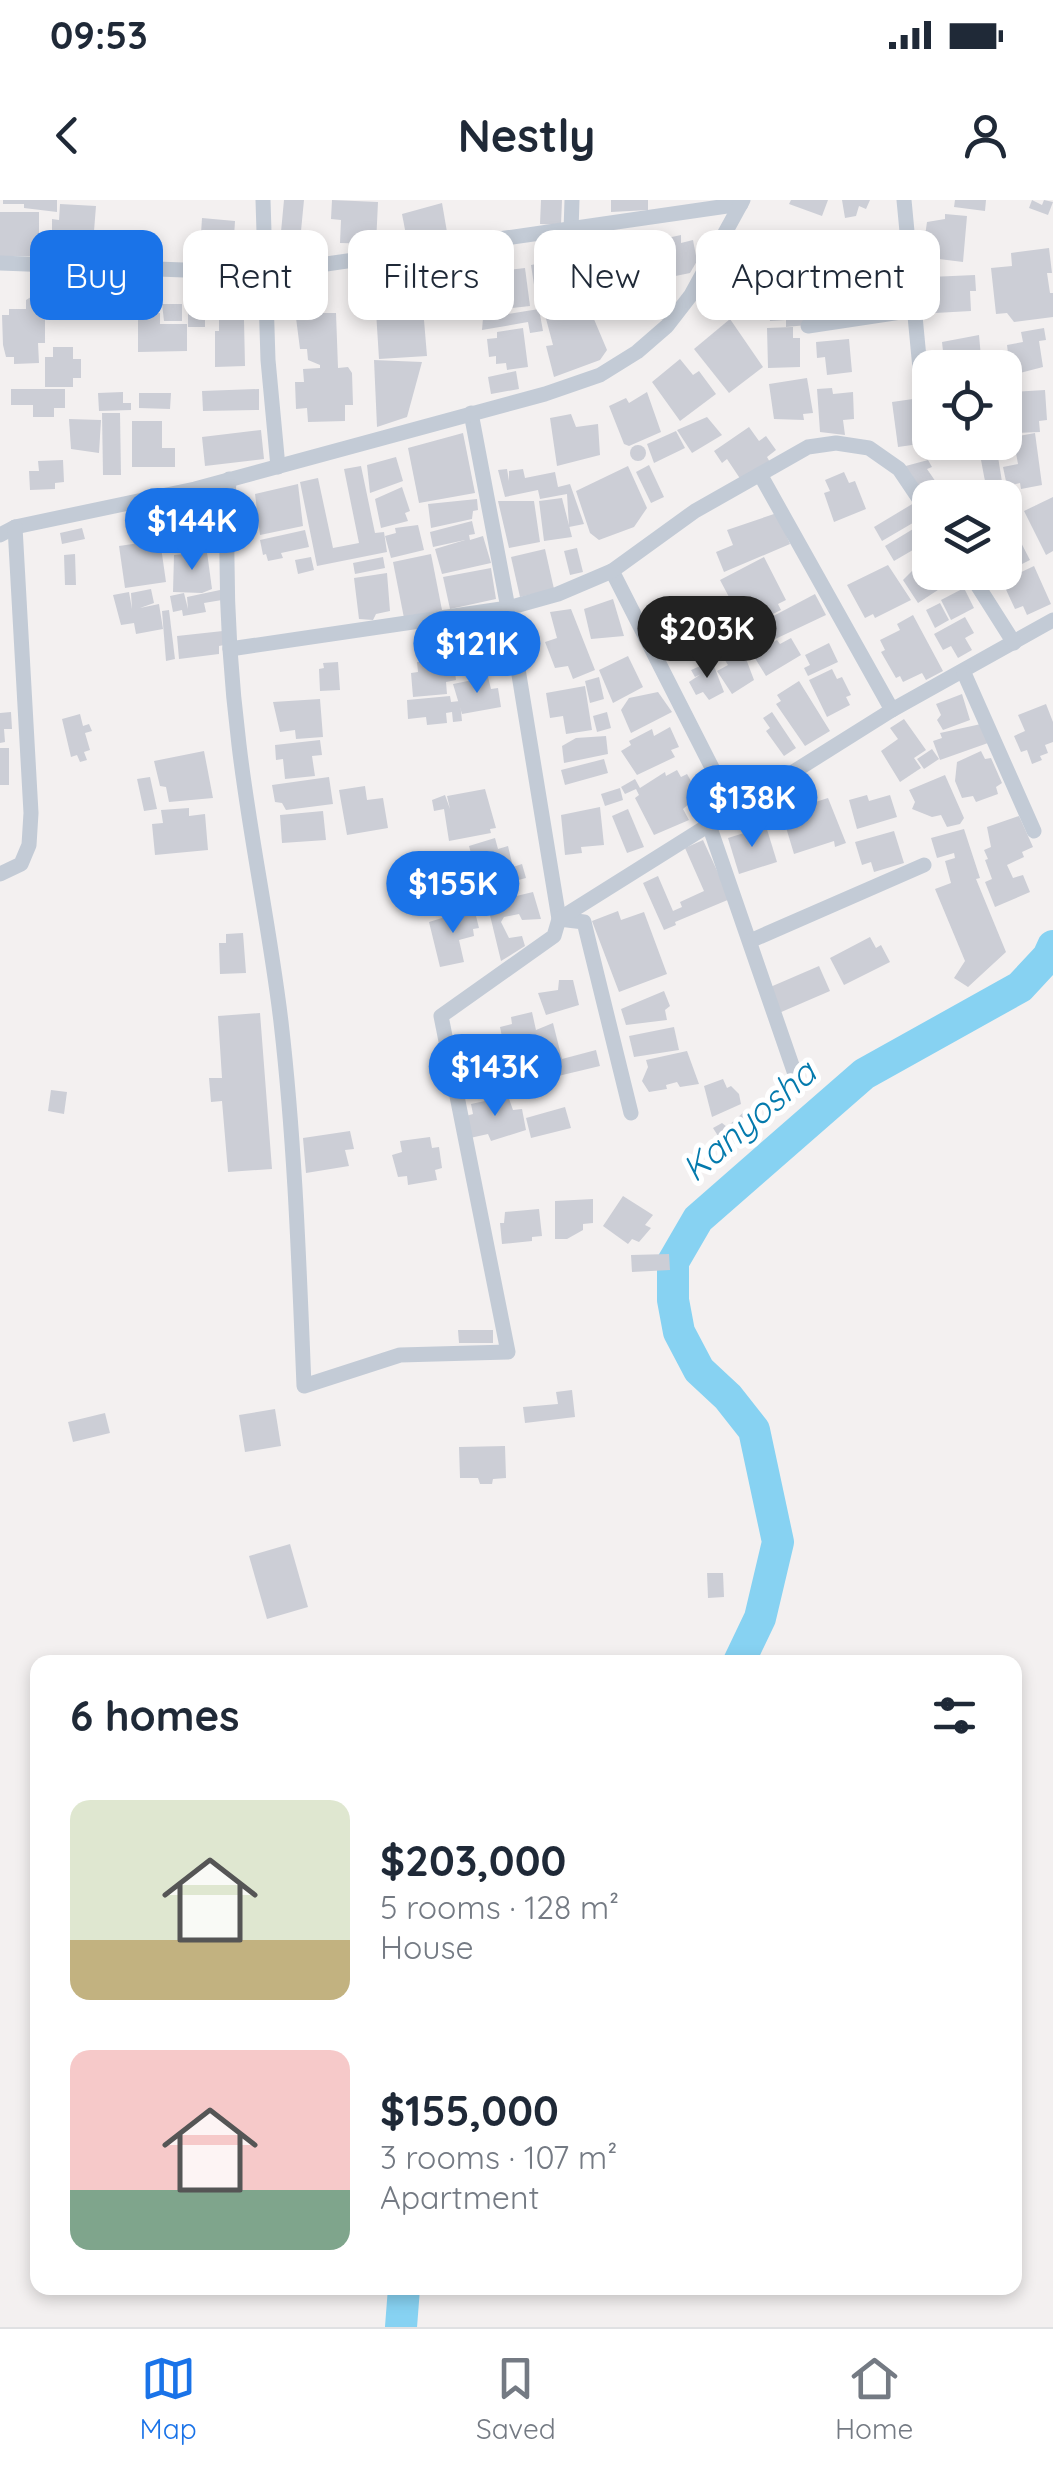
<!DOCTYPE html>
<meta charset="utf-8">
<style>
body{margin:0;font-family:Quicksand,sans-serif;background:#f2f2f3;color:#1f2937;height:100vh;display:flex;flex-direction:column;font-size:38px;white-space:nowrap}
*{box-sizing:border-box;margin:0}
p{font-size:32px;color:#747a83}
.icon{flex:none;width:55px;height:55px;fill:none;stroke:currentColor;stroke-width:2;stroke-linecap:round;stroke-linejoin:round}
.map{position:relative;flex:1;overflow:hidden}
.side{position:absolute;left:30px;top:1455px;width:992px;height:640px;display:flex;flex-direction:column;background:#fff;border-radius:20px;box-shadow:0 5px 15px #0003}
.side>*{flex:none}
.guide{position:absolute;left:30px;top:30px;width:995px;height:90px;display:flex;gap:20px}
.buttons{position:absolute;left:912px;top:150px;display:grid;gap:20px}
.buttons a{display:grid;place-items:center;width:110px;height:110px;border-radius:20px;background:#fff;box-shadow:0 5px 15px #0003;font-size:50px}
.price{position:absolute;translate:-50% -85px;padding:0 22px;border-radius:35px;background:#1a73e8;color:#fff;font-size:32px;line-height:65px;filter:drop-shadow(0 2px 5px #0008)}
.price::after{content:'';position:absolute;left:50%;top:60px;width:30px;height:22px;margin-left:-15px;background:inherit;clip-path:polygon(0 0,100% 0,50% 100%)}
.price.on{background:#222;color:#fff}
ul{padding:0;list-style:none}
li{display:flex;align-items:center;gap:30px;height:250px;padding:0 40px}
li span{display:grid;place-items:center;flex:none;width:280px;height:200px;border-radius:20px;color:#555}
li>.icon{margin-inline-start:auto}
span .icon{width:120px;height:120px;fill:#fffc;stroke-width:1}
li b{font-size:42px}
h2{display:flex;justify-content:space-between;align-items:center;height:120px;padding:0 40px;font-size:42px}
.chip{padding:0 35px;border-radius:20px;background:#fff;box-shadow:0 5px 15px #0003;font-size:35px;line-height:90px}
.chip.on{background:#1a73e8;color:#fff}
.status{display:flex;justify-content:space-between;align-items:center;height:70px;padding:0 50px;background:#fff;direction:ltr}
.status svg{height:28px;fill:currentColor}
header{display:flex;justify-content:space-between;align-items:center;height:130px;padding:0 40px;background:#fff;font-size:45px;font-weight:800}
.dock{display:flex;justify-content:space-around;align-items:center;height:140px;border-top:2px solid #e0e1e3;background:#fff;font-size:28px;color:#747a83}
.dock a{display:grid;justify-items:center;gap:5px}
.dock .on{color:#1a73e8}
.map>svg:first-child{display:block}
.lines{fill:none;stroke-linecap:round;stroke-linejoin:round}
.river{stroke:#87d2f2;stroke-width:32}
.building{fill:#ccced6}
.minor{stroke:#c3cbd6;stroke-width:15}
.labels{text-anchor:middle;stroke-width:10;stroke-linejoin:round;paint-order:stroke}
.water-label{font-size:35px;font-style:italic;fill:#047aad;stroke:#fff}
</style>
<div class="status"><b>09:53</b><svg viewBox="0 0 49 12"><path d="M0 12V9h3v3zM5 12V6h3v6zM10 12V3h3v9zM15 12V0h3v12zM26 1h20v11H26zM47 4h2v5h-2z"/></svg></div>
<header><svg class="icon" aria-label="back" viewBox="0 0 24 24"><path d="M15 5l-7 7 7 7"/></svg>Nestly<svg class="icon" aria-label="person" viewBox="0 0 24 24"><circle cx="12" cy="8" r="4"/><path d="M4 21q1-7 8-7t8 7"/></svg></header>
<div class="map">
<svg width="1053" height="2127" viewBox="0 0 1053 2127">
<rect width="100%" height="100%" fill="#f3f0f0"/>
<g class="lines">
<g class="river">
<path d="M739 1462 760 1418 778 1342 754 1230 728 1197 699 1170 679 1132 673 1100V1062L698 1019 864 874 1020 787 1048 757 1053 746"/>
<path d="M401 2127 404 2088"/>
</g>
</g>
<g class="building">
<path d="M3 0H57V12L24 8V4H3Z"/>
<path d="M284 0H304L300 41 285 40 286 33 281 32Z"/>
<path d="M332 0 378 2 376 44 340 43 341 20 331 19Z"/>
<path d="M541 0H562L561 25 540 24Z"/>
<path d="M611 0H648V10L611 12Z"/>
<path d="M791 0H828L822 16 789 4Z"/>
<path d="M842 0H870L866 9 859 6 856 16 845 18Z"/>
<path d="M955 0H986L985 11 954 7Z"/>
<path d="M1032 0 1042 5 1044 0 1053 2 1048 15 1029 8Z"/>
<path d="M442 3 447 32 407 40 402 14Z"/>
<path d="M60 4 96 6 94 31H89V44L57 47 58 38H52V19L59 20Z"/>
<path d="M0 12H39V44H33V56H0Z"/>
<path d="M945 14 967 16 963 62 931 58 932 44 924 43 927 22 945 19Z"/>
<path d="M202 18 235 21 233 52 200 50Z"/>
<path d="M681 35V43L693 40 697 61 690 73 661 79 653 41Z"/>
<path d="M642 48 651 88 593 102 583 61Z"/>
<path d="M820 48 822 64 795 68 814 67 815 82 788 78 787 69H771L770 60 778 59 777 53Z"/>
<path d="M1049 48 1052 73H1047L1050 93H1053V117L1014 122 1007 113 996 114 991 68 1012 66 1011 53Z"/>
<path d="M565 55 566 60 579 58 584 92 536 98 531 65 542 63 541 58Z"/>
<path d="M900 66 901 102 880 103 879 67Z"/>
<path d="M525 68 530 106 487 111 483 73Z"/>
<path d="M856 68 858 113 828 114 827 94H821L820 69Z"/>
<path d="M419 74 420 106 378 108 377 76Z"/>
<path d="M877 74 879 111 861 112 860 75Z"/>
<path d="M975 75 976 91H970L971 111 935 113 930 77Z"/>
<path d="M769 80 810 87 815 114 806 115 807 125 786 127V120L770 121 768 109 776 104Z"/>
<path d="M667 85 673 114 664 116 659 88Z"/>
<path d="M188 90H210L209 118H205V127H188Z"/>
<path d="M652 90 656 104 637 109 639 113 600 118 597 104Z"/>
<path d="M31 97H45V143H38L39 163 14 164V157H6L3 145 2 115H9V109H26V100Z"/>
<path d="M162 104H182V121H164Z"/>
<path d="M588 105 607 150 600 160 554 177 546 146 553 145 545 115Z"/>
<path d="M423 108 427 156 379 159 376 111Z"/>
<path d="M323 109V113H336L338 168 348 167 352 173 353 205H345V221L308 222 307 208 296 209 295 182H304L303 169 320 168V165L308 160 307 149H300L295 110Z"/>
<path d="M539 109 543 131 530 133 528 122 482 130 483 118Z"/>
<path d="M138 113H160V124H187V151L138 152Z"/>
<path d="M730 119 763 167 729 193 694 149Z"/>
<path d="M219 120H244L245 166 215 167V131H219Z"/>
<path d="M793 127V138H800V167L768 168 767 128Z"/>
<path d="M523 128 528 167 507 170 506 163 496 164V156L489 157 487 139 497 138V132Z"/>
<path d="M1044 128 1046 140 1039 141 1043 167 1005 177 998 154 1008 153 1007 145 1023 142 1021 132Z"/>
<path d="M979 135 982 168H939L936 152 943 151 942 142Z"/>
<path d="M849 139 852 172 827 175 825 157 817 158 816 142Z"/>
<path d="M53 147H73V159H81V178H73V187H45V157H53Z"/>
<path d="M680 159 693 175 699 171 716 194 680 221 652 182Z"/>
<path d="M374 160 422 162 407 217 377 227Z"/>
<path d="M516 171 519 189 491 194 488 177Z"/>
<path d="M807 178 813 213 803 214 804 220 774 219 769 184Z"/>
<path d="M832 188 833 194 853 192 854 219 843 220 845 235 820 232 817 189Z"/>
<path d="M11 189H65V208H54V217H33V205H11Z"/>
<path d="M259 189V210L203 211 202 191Z"/>
<path d="M1045 190 1047 220 1039 221 1040 232 1014 233 1012 192Z"/>
<path d="M123 192V203H131V210L99 211 98 193Z"/>
<path d="M647 192 661 232 629 246 624 244 609 206 626 198 629 203Z"/>
<path d="M139 193H171L170 209 139 208Z"/>
<path d="M920 198 926 243 898 247 892 202Z"/>
<path d="M102 213H120L121 275H103Z"/>
<path d="M571 214 576 227 598 224 600 255 557 266 550 218Z"/>
<path d="M707 217 722 235 692 253 677 230Z"/>
<path d="M69 219 101 220 99 253 71 249Z"/>
<path d="M132 221H162V248H175V267H132Z"/>
<path d="M749 227 759 241 766 236 776 250 767 257 771 264 743 283 727 259 722 263 714 251Z"/>
<path d="M261 230 264 259 205 266 202 237Z"/>
<path d="M676 231 685 248 654 263 647 244Z"/>
<path d="M463 233 475 293 419 303 408 248Z"/>
<path d="M1035 233 1042 285 1021 289 1020 283 1007 286 1003 267 1018 264 1013 237Z"/>
<path d="M951 242H1000L999 256 950 253Z"/>
<circle cx="638" cy="253" r="8"/>
<path d="M396 257 403 281 370 293 367 265Z"/>
<path d="M998 257 1004 294 988 297 981 260Z"/>
<path d="M63 260 64 282 55 283V289L30 290 29 271H39L38 261Z"/>
<path d="M928 260 932 267 927 269 940 288 926 296 902 267Z"/>
<path d="M649 265 664 297 651 303 636 272Z"/>
<path d="M361 266 375 333 384 332 387 352 317 366 300 282 318 278 333 348 359 343 344 269Z"/>
<path d="M628 266 647 308 634 327 599 340 590 333 576 291Z"/>
<path d="M507 269 509 281V271L523 269 525 278 555 272 558 287 570 284 584 324 569 327 567 294 540 299 538 290 505 297 498 270Z"/>
<path d="M844 272 849 283 855 281 866 309 834 322 824 293 830 291 825 280Z"/>
<path d="M298 284 303 326 260 335 255 294Z"/>
<path d="M402 287 410 311 405 313 408 321 381 328 375 299Z"/>
<path d="M1053 297V351L1046 355 1024 311Z"/>
<path d="M562 298 572 337 544 341 539 301Z"/>
<path d="M477 299 478 310 473 311 472 319 431 328 428 304Z"/>
<path d="M498 301H534L540 342 509 348Z"/>
<path d="M914 303 923 317 882 341 874 327Z"/>
<path d="M777 313 790 344 724 372 716 352 733 345 727 330Z"/>
<path d="M212 314 217 345 196 349 191 318Z"/>
<path d="M928 320 930 340 894 361 885 346Z"/>
<path d="M472 321 475 334 469 335 470 340 483 336 491 363 442 374 435 349 465 340 433 347 430 332Z"/>
<path d="M1005 324 1008 331 1014 329 1030 360 992 379 989 372H1005Z"/>
<path d="M418 325 424 350 391 358 385 336 396 333 395 328Z"/>
<path d="M82 328 85 339 62 344 60 333Z"/>
<path d="M305 330 309 347 281 353 283 358 268 361 266 354 263 355 260 340Z"/>
<path d="M160 340 166 382 125 388 119 346Z"/>
<path d="M930 345V372H944L935 378 941 388 918 403 903 380 919 364 913 355Z"/>
<path d="M577 348 583 372 570 375 564 351Z"/>
<path d="M545 349 554 389 520 397 511 357Z"/>
<path d="M207 352 212 389 202 393 173 392 174 355Z"/>
<path d="M75 354 76 385H65L64 355Z"/>
<path d="M431 354 442 410 404 418 393 362Z"/>
<path d="M311 357 314 370 298 374 295 360Z"/>
<path d="M383 357 385 368 355 374 353 363Z"/>
<path d="M764 357 786 400 778 404 781 410 752 424 745 411 738 414 720 380Z"/>
<path d="M888 365 911 400 875 418 873 414 865 418 847 385Z"/>
<path d="M1034 366 1051 404 1027 415 1023 406 1015 409 1002 381Z"/>
<path d="M491 368 496 399 450 409 443 377Z"/>
<path d="M387 373 390 411 376 414 373 420 359 419 354 378Z"/>
<path d="M964 388 974 408 951 420 941 400Z"/>
<path d="M151 389 154 403 140 408 159 404 163 429 136 434 134 423 121 425 113 395 129 392 132 409 131 393Z"/>
<path d="M220 390 222 400 204 403 206 412 183 416 182 410 173 412 170 396 184 393 188 409 187 397Z"/>
<path d="M815 394 826 415 752 450 743 432Z"/>
<path d="M613 399 624 436 591 439 584 409Z"/>
<path d="M940 403 949 420 935 428 926 410Z"/>
<path d="M571 409 595 470 573 479 568 466 555 468 545 442 557 438 550 412Z"/>
<path d="M169 410 175 459 166 461 162 411Z"/>
<path d="M913 415 943 471 926 480 922 473 903 482 900 476 896 478 881 452 885 450 880 440 900 430 897 424Z"/>
<path d="M965 417 974 433 965 438 972 450 958 458 951 446 943 450 934 434Z"/>
<path d="M493 425 501 471 459 476 454 456V459H448L441 439Z"/>
<path d="M223 431 224 445 219 446V454L179 459 177 436Z"/>
<path d="M791 438 801 455 766 476 753 455 777 440 780 444Z"/>
<path d="M739 440 754 480 732 494 717 471 728 465 718 449Z"/>
<path d="M829 443 838 462 808 476 804 468 810 465 805 455Z"/>
<path d="M628 456 643 487 613 503 599 470Z"/>
<path d="M434 461V469L454 464 456 480 446 482 447 494 413 497 411 473 418 472 417 462Z"/>
<path d="M712 461 724 492 709 500 703 492 696 495 689 482 701 474 695 477 691 470Z"/>
<path d="M338 462 340 490 320 491 319 469 324 468 323 463Z"/>
<path d="M832 469 837 479 842 477 851 495 846 497 850 505 827 517 809 480Z"/>
<path d="M488 477 491 489 498 488 501 507 462 514 453 484Z"/>
<path d="M599 477 604 499 590 503 585 481Z"/>
<path d="M799 481 830 531 805 546 776 504 781 501 777 495Z"/>
<path d="M585 486 592 530 566 534 563 516 550 518 546 493Z"/>
<path d="M658 492 672 512 631 533 621 510 629 498Z"/>
<path d="M962 494 970 520 943 530 937 520 941 515 936 504Z"/>
<path d="M450 496 451 502 460 501 462 521 453 522 452 512 446 513 447 523 427 525 426 517 408 519 407 500Z"/>
<path d="M320 499 323 537 296 539 295 530 280 532 273 502Z"/>
<path d="M1046 504 1053 522V542L1045 545 1048 553 1040 556 1042 560 1032 564 1027 550 1021 552 1014 536 1025 531 1018 515Z"/>
<path d="M11 512 12 529H4L5 542 0 543V513Z"/>
<path d="M607 512 611 528 597 532 593 516Z"/>
<path d="M772 512 796 548 784 556 766 531 770 528 763 518Z"/>
<path d="M80 514 83 526 89 524 92 531 85 533 90 550 84 552 87 560 80 562 77 555 71 557 62 519Z"/>
<path d="M904 519 926 550 914 558 921 568 900 582 881 551 898 539 890 528Z"/>
<path d="M981 524 988 543 940 560 933 541 942 538 940 533Z"/>
<path d="M670 527 679 547 671 550 675 557 637 575 621 551 631 545 629 541 652 529 654 536Z"/>
<path d="M606 536 608 554 564 563 562 546 576 538Z"/>
<path d="M320 540 322 555 312 556 315 576 285 579 283 559 276 560 275 545Z"/>
<rect x="0" y="548" width="9" height="37"/>
<path d="M932 549 939 559 924 569 917 559Z"/>
<path d="M204 551 213 598 169 602 166 587 160 586 154 561Z"/>
<path d="M981 551 985 559 991 558 1002 583 996 587 998 594 976 602 973 596 962 598 955 581 957 562Z"/>
<path d="M604 559 608 573 565 585 561 570Z"/>
<path d="M677 570 681 577 687 574 699 595 683 609 689 620 654 635 635 598 639 595 636 589 625 594 621 587 635 579 640 588 665 572 666 576Z"/>
<path d="M945 575 964 618 960 624 947 627 941 615 932 617 912 609 915 602 909 590Z"/>
<path d="M150 577 157 609 144 611 137 579Z"/>
<path d="M329 577 333 604 286 610 282 603 275 602 272 585Z"/>
<path d="M365 586 367 600 383 598 388 628 347 635 339 590Z"/>
<path d="M620 588 623 600 605 606 601 594Z"/>
<path d="M485 589 496 628 490 629 491 633 449 641 444 609 434 611 432 600 445 595 450 609 447 596Z"/>
<path d="M867 595 869 601 890 595 897 617 857 629 849 600Z"/>
<path d="M768 598 776 610 763 619 754 606Z"/>
<path d="M828 598 846 643 835 647 834 641 794 654 785 624 809 616 806 605Z"/>
<path d="M600 607 604 645 581 647 582 653 565 655 561 615Z"/>
<path d="M189 608V616L205 614 208 650 155 655 152 624 163 623 161 610Z"/>
<path d="M628 609 644 647 627 653 612 616Z"/>
<path d="M323 611 326 640 282 643 280 615Z"/>
<path d="M1019 616 1033 647 1022 652 1024 657 1007 665 1013 678 1023 675 1030 692 995 707 985 682 992 679 985 660 988 659 984 650 991 647 987 627Z"/>
<path d="M766 626 777 662 739 674 728 638Z"/>
<path d="M964 629 980 678 976 679 1006 752 968 787 954 778 965 761 935 689 951 683 945 661 955 658 954 653 937 658 931 638Z"/>
<path d="M894 631 904 663 874 672 871 662 862 665 855 642Z"/>
<path d="M495 638 498 649 508 646 513 667 522 664 526 678 481 690 469 646Z"/>
<path d="M703 640 730 699 675 722 676 725 664 730 643 683 658 676 673 711 682 707 680 702 704 691 685 648Z"/>
<path d="M533 692 541 719 522 720 519 714 504 717 501 722 509 738 522 736 525 746 501 761 487 703Z"/>
<path d="M474 708 479 728 473 729 474 736 459 740 464 762 440 767 429 722Z"/>
<path d="M618 711 621 720 644 712 667 774 619 792 592 721Z"/>
<path d="M243 733 246 773 220 774 219 743H226V734Z"/>
<path d="M870 737 876 748 881 745 890 762 844 785 830 758Z"/>
<path d="M819 766 830 791 779 813 768 788Z"/>
<path d="M559 780H573L579 805 546 815 538 793 558 790Z"/>
<path d="M664 791 670 806 665 810 667 820 626 825 621 809Z"/>
<path d="M532 812 536 830 553 823 562 859 596 850 600 866 554 877 547 849H543L546 864 533 867 532 861 508 866 500 827 512 824 511 817Z"/>
<path d="M260 813 272 969 228 972 222 901 211 902 209 878H222L218 816Z"/>
<path d="M674 827 679 850 634 857 629 836Z"/>
<path d="M687 851 699 884 680 887 677 882 666 885 667 889 649 892 642 881 648 867 646 860Z"/>
<path d="M723 879 727 888 731 886 739 894 741 904 712 917 704 886Z"/>
<path d="M51 890 67 892 64 914 48 911Z"/>
<path d="M508 896 513 910 522 909 526 930 491 941 488 934 470 938 466 916 473 914 471 904Z"/>
<path d="M565 907 571 928 531 938 526 918Z"/>
<path d="M745 911 757 926 727 950 713 928 722 923 727 927Z"/>
<path d="M350 931 354 949 345 950 349 966 306 973 303 938Z"/>
<path d="M430 937 432 948 439 947 442 968 435 970 437 980 408 985 407 976 398 977 392 955 402 952 400 941Z"/>
<path d="M623 996 653 1015 645 1025 651 1028 639 1042 632 1039 628 1044 603 1026Z"/>
<path d="M593 999V1023L583 1024V1030L567 1039H555V1001Z"/>
<path d="M539 1009 542 1036 532 1037V1041L502 1044 500 1023H504L505 1012Z"/>
<path d="M669 1054 670 1070 632 1072 631 1055Z"/>
<path d="M458 1130H493V1143H459Z"/>
<path d="M572 1190 575 1217 525 1223 523 1207 558 1204 556 1192Z"/>
<path d="M275 1209 281 1246 245 1252 239 1215Z"/>
<path d="M105 1213 110 1233 73 1242 68 1222Z"/>
<path d="M505 1246 506 1278 493 1279 492 1284H480L478 1278H460L459 1247Z"/>
<path d="M290 1344 308 1407 267 1419 249 1356Z"/>
<path d="M707 1373H723L724 1397 708 1398Z"/>
</g>
<g class="lines">
<g class="minor">
<path d="M263 0 268 160 278 267"/>
<path d="M904 0 921 179"/>
<path d="M571 31 572 0"/>
<path d="M0 63 264 73 741 4"/>
<path d="M808 126 914 110"/>
<path d="M471 213 508 408 559 719 584 722 631 913"/>
<path d="M761 276 892 510"/>
<path d="M229 279C224 368 228 456 239 545 250 638 270 729 281 822 295 943 299 1065 304 1186L400 1155 508 1152 441 816 554 736 559 719 892 510 1053 420"/>
<path d="M0 335 15 327 195 289 545 194 600 175 637 152 667 126 691 95 743 0"/>
<path d="M612 371 733 609"/>
<path d="M969 372 1014 443"/>
<path d="M230 449 508 408 558 394 612 371 695 311 808 247 836 243 869 248 899 269 930 315"/>
<path d="M964 473 1034 631"/>
<path d="M709 625 795 874"/>
<path d="M0 674 21 664 29 645 31 613 15 327"/>
<path d="M750 741 924 665"/>
</g>
</g>
<g class="labels">
<g class="water-label">
<text transform="translate(749 921) rotate(-41)" y="12">Kanyosha</text>
</g>
</g>
</svg>
<div class="buttons">
<a><svg class="icon" aria-label="locate" viewBox="0 0 24 24"><circle cx="12" cy="12" r="6"/><path d="M12 2v4M12 18v4M2 12h4M18 12h4"/></svg></a>
<a><svg class="icon" aria-label="layers" viewBox="0 0 24 24"><path d="M12 4l9 5-9 5-9-5zM3 14l9 5 9-5"/></svg></a>
</div>
<b class="price" style="left:192px;top:373px">$144K</b>
<b class="price on" style="left:707px;top:481px">$203K</b>
<b class="price" style="left:477px;top:496px">$121K</b>
<b class="price" style="left:752px;top:650px">$138K</b>
<b class="price" style="left:453px;top:736px">$155K</b>
<b class="price" style="left:495px;top:919px">$143K</b>
<div class="guide">
<a class="chip on">Buy</a>
<a class="chip">Rent</a>
<a class="chip">Filters</a>
<a class="chip">New</a>
<a class="chip">Apartment</a>
</div>
<section class="side">
<h2>6 homes<svg class="icon" aria-label="filters" viewBox="0 0 24 24"><path d="M4 7h16M4 17h16"/><circle cx="9" cy="7" r="2"/><circle cx="15" cy="17" r="2"/></svg></h2>
<ul>
<li><span style="background:linear-gradient(#dfe7d0 70%,#c2b280 0)"><svg class="icon" aria-label="home" viewBox="0 0 24 24"><path d="M3 11l9-7 9 7M6 9v11h12V9"/></svg></span><div><b>$203,000</b><p>5 rooms · 128 m²</p><p>House</p></div></li>
<li><span style="background:linear-gradient(#f6c9c9 70%,#7fa58c 0)"><svg class="icon" aria-label="home" viewBox="0 0 24 24"><path d="M3 11l9-7 9 7M6 9v11h12V9"/></svg></span><div><b>$155,000</b><p>3 rooms · 107 m²</p><p>Apartment</p></div></li>
</ul>
</section>
</div>
<nav class="dock">
<a class="on"><svg class="icon" aria-label="map" viewBox="0 0 24 24"><path d="M3 6l6-2 6 2 6-2v14l-6 2-6-2-6 2zM9 4v14M15 6v14"/></svg>Map</a>
<a><svg class="icon" aria-label="saved" viewBox="0 0 24 24"><path d="M7 4h10v16l-5-4-5 4z"/></svg>Saved</a>
<a><svg class="icon" aria-label="home" viewBox="0 0 24 24"><path d="M3 11l9-7 9 7M6 9v11h12V9"/></svg>Home</a>
</nav>
